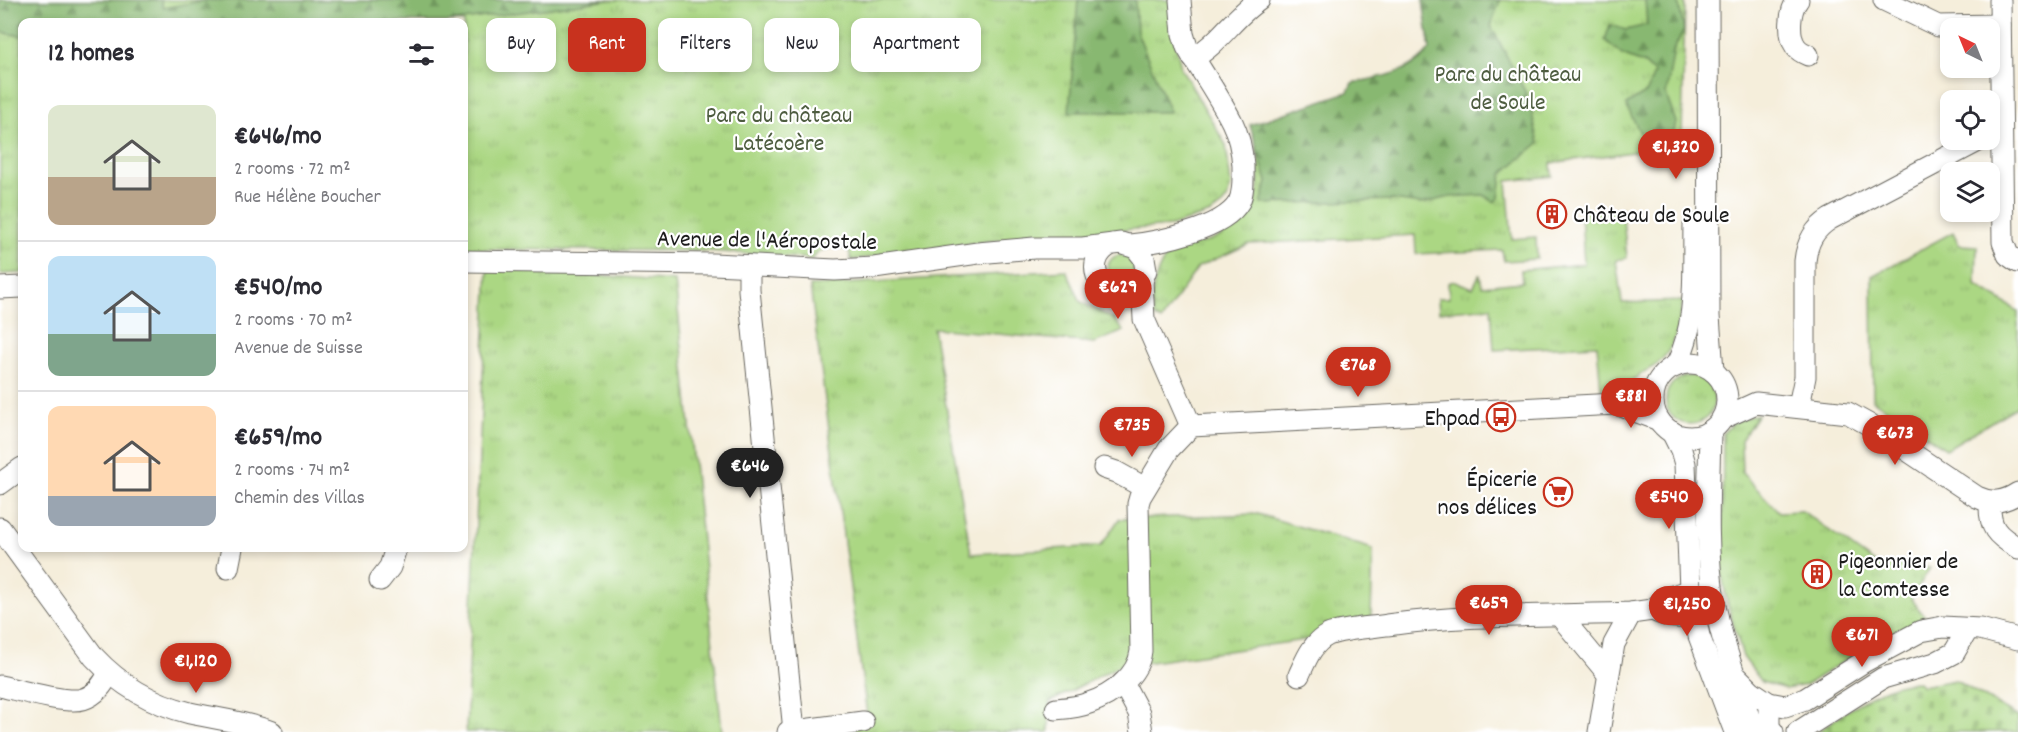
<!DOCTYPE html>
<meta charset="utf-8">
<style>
body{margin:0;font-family:Dekko,sans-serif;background:#f2f2f3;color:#2b2b33;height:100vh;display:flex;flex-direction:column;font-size:22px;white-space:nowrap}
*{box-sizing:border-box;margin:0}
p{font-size:20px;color:#7c7c81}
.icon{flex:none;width:33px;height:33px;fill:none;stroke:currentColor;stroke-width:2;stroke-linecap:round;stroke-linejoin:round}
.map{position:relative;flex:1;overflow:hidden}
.drawer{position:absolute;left:18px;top:18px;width:450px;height:534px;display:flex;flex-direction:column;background:#fff;border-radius:12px;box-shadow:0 3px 9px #0003}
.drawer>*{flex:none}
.hud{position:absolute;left:486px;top:18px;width:570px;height:54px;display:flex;gap:12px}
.needle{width:39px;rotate:317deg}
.controls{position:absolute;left:1940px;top:18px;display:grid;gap:12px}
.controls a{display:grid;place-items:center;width:60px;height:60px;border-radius:12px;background:#fff;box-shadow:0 3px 9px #0003;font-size:30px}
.price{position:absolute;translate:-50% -51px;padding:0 14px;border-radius:21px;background:#c8321e;color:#fff;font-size:20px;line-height:39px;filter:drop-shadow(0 2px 3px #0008)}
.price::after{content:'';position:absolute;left:50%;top:36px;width:18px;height:14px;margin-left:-9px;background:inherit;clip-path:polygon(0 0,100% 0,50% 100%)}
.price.on{background:#222;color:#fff}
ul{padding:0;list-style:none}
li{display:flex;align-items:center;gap:18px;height:150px;padding:0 30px}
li+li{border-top:2px solid #e1e1e2}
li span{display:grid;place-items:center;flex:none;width:168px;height:120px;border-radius:12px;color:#555}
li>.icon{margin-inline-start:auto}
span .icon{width:72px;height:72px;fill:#fffc;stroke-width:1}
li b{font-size:26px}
h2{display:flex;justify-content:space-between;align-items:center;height:72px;padding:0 30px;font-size:26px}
.pill{padding:0 21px;border-radius:12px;background:#fff;box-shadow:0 3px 9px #0003;font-size:21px;line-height:54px}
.pill.on{background:#c8321e;color:#fff}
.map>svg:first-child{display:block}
.grass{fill:url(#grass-tufts);stroke:#647a50;stroke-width:1.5}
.forest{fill:url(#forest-firs);stroke:#526a46;stroke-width:1.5}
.cemetery{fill:url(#cemetery-stones);stroke:#647a50;stroke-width:1.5}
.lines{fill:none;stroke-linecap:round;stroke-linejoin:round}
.minor-casing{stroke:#68665f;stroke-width:23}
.minor{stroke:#fff;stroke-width:21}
.labels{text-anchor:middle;stroke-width:4.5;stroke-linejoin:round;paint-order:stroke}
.park-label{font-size:24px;fill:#4e5d40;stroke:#fff}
.poi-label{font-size:24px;fill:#1c1c1c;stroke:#fff;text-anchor:start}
.street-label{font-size:24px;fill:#1c1c1c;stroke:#fff}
</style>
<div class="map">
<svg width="2018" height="732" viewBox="0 0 2018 732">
<defs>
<pattern id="grass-tufts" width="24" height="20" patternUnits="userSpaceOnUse" patternTransform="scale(1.5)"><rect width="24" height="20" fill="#abd783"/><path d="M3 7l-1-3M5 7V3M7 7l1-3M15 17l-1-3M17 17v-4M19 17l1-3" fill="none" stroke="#93b871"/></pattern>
<pattern id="forest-firs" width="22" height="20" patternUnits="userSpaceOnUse" patternTransform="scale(1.5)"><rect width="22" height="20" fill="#88b871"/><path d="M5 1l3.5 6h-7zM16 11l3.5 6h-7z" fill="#6e955c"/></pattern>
<pattern id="cemetery-stones" width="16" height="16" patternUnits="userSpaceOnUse" patternTransform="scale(1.5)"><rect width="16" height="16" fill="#abd783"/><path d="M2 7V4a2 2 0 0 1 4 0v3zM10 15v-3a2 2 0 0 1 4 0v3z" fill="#93b871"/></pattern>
</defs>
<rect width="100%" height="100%" fill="#fff"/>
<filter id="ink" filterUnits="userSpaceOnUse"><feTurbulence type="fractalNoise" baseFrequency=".0167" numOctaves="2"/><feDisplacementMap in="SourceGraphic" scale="12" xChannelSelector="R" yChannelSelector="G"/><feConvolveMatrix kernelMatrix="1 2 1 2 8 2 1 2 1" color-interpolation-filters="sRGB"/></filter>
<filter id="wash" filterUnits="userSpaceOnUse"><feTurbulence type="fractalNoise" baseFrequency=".008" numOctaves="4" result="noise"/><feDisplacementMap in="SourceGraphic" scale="24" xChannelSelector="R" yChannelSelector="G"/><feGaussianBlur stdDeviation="1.35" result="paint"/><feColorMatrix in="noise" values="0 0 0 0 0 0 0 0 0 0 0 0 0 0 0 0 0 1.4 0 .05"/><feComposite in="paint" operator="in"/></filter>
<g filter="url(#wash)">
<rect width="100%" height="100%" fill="#f5eedb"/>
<g class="grass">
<path d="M0 0H1171V23L1181 68 1226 145 1231 185 1227 199 1222 205 1211 213 1171 226 988 241 851 260 849 251C838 246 819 246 813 259L709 251 464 249V22H22V273L0 274Z"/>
<path d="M1423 0H1685L1682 138 1677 146 1551 163 1552 176 1507 181 1512 239 1536 237 1537 259 1504 261 1502 250 1416 254 1415 235 1249 244 1198 267 1161 321 1154 316C1153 309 1150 300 1152 293 1155 279 1162 256 1175 249 1184 244 1197 245 1207 242 1218 238 1234 230 1244 222 1266 204 1259 148 1250 125L1348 92 1352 83C1381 77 1411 75 1430 49Z"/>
<path d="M1622 208 1627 258 1616 260 1622 303 1683 301C1679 326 1676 348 1656 365 1652 368 1648 369 1644 372 1627 385 1621 385 1601 389L1597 345 1494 350 1491 307 1439 312 1438 298H1449L1448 283 1454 281 1473 288 1479 275H1480L1482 286 1522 282 1521 270 1584 264 1581 212Z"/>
<path d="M1953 232 1959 245 1977 246 1976 285 2018 311V406L1946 449 1873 400 1872 276Z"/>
<circle cx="1121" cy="268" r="13"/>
<path d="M488 267 675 281 722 732H466Z"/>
<path d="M1066 270 1081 302 1114 319 1124 331 1094 343 933 328 971 554 1101 546 1119 519 1258 514 1373 549 1371 618 1311 639 1116 667 1050 702 1049 732H853L867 715 810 286Z"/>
<circle cx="1690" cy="400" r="24"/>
<path d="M1758 414 1741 440 1742 473 1779 512 1802 511 1875 563 1930 568 1911 599 1926 618 1886 641 1871 644 1806 685 1786 689 1762 682 1743 657 1728 606 1722 576 1723 433 1736 421Z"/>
</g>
<g class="forest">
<path d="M0 0H161L163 8 207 0H609L449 22H22V36L0 32Z"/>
<path d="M1078 0H1135L1137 32 1170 112H1069Z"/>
<path d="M1423 0H1500L1491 26 1528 97 1539 143 1502 174 1499 198 1494 202 1483 195 1450 197 1421 204 1393 200 1261 204 1267 182 1250 125 1348 92 1352 83C1380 77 1412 74 1430 49Z"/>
<path d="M1645 0H1678L1684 30 1674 49 1666 95 1676 122 1672 139 1657 141 1643 139 1626 105 1647 92 1654 73 1645 64 1622 55 1605 40 1610 25 1626 30 1647 25Z"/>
</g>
<path class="cemetery" d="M1955 680 2018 717V732H1817C1847 712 1881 682 1918 682L1922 686Z"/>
</g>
<g filter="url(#ink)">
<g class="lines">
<g class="minor-casing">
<g id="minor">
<path d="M1708 0 1709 316 1713 371"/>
<path d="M1798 0C1789 10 1788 36 1796 47 1799 51 1803 53 1808 55"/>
<path d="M1884 0 1938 26 2000 25"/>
<path d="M2000 0 2003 242 2008 255 2018 262"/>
<path d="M1193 58C1219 44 1234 16 1259 0"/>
<path d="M1130 245C1159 242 1224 229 1239 202 1244 192 1243 178 1243 166 1242 151 1239 136 1232 122 1219 96 1202 72 1187 47L1183 34 1180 0"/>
<path d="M464 261 713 264 835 270 874 268 978 253 1034 248H1083L1121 243 1136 248 1144 258 1146 270 1142 281C1114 318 1072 263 1112 244"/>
<path d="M749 266V290L794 731"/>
<path d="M1142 281 1144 319 1191 426 1616 404 1659 420"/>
<path d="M0 288 22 287"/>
<circle cx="1690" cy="400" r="37"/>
<path d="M1676 366C1698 323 1693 273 1694 225"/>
<path d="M1802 407 1801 396 1805 377V261C1807 242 1814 229 1830 219L1980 140"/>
<path d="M1723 418 1756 403 1848 413 1868 424 1977 497C1992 504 2004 502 2018 493"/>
<path d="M1710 431C1709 487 1705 545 1714 600 1722 645 1740 689 1754 732"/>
<path d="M1672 432 1681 450 1685 464 1690 590 1699 636 1735 732"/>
<path d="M1104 468 1116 472 1145 488"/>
<path d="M0 484 22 468"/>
<path d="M1990 502C1989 528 1996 535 2018 548"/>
<path d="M0 528 94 657C120 685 153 704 190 713 218 719 245 722 272 732"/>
<path d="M228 568 232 548"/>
<path d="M380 580 390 567 396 548"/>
<path d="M1560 616 1608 674"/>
<path d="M1299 675C1306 660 1312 643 1328 635 1346 628 1369 628 1387 625 1468 614 1550 616 1631 613L1652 610 1667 598 1690 590 1714 601C1690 618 1681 623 1652 610"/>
<path d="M1736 676 1751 691 1769 703 1785 706 1805 699 1865 661 1921 631 1943 627 1980 629 2018 639"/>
<path d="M1123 683 1139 713 1142 732"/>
<path d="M0 686C18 690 67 704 83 699 96 695 103 685 109 673"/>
<path d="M1769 703V727L1773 732"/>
<path d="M1056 709C1067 708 1079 707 1089 703 1113 695 1138 676 1141 651L1138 504 1140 497 1169 449 1191 426"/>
<path d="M788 732 863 722"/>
<path d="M1599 732 1614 644 1631 613"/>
<path d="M1798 732 1883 678 1935 663 1954 653 1968 629"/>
</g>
</g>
<use href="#minor" class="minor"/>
</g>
</g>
<defs>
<g id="building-ring" transform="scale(1.5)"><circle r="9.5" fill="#fff" stroke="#c8321e" stroke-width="1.5"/><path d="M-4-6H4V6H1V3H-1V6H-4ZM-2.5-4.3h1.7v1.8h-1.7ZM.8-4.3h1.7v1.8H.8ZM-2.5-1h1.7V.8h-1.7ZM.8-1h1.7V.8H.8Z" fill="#c8321e"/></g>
<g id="bus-ring" transform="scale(1.5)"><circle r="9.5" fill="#fff" stroke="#c8321e" stroke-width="1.5"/><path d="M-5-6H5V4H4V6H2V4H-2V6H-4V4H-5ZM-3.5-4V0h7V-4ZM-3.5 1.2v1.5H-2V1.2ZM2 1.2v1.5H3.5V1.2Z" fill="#c8321e"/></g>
<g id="supermarket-ring" transform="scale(1.5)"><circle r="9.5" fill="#fff" stroke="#c8321e" stroke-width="1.5"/><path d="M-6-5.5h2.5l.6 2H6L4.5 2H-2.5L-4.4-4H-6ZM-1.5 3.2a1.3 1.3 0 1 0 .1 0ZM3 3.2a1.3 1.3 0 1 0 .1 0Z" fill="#c8321e"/></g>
</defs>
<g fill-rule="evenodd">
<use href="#building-ring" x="1552" y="214"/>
<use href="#bus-ring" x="1501" y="417"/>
<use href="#supermarket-ring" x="1558" y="492"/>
<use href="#building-ring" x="1817" y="574"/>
</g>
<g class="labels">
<g class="park-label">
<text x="1508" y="81">Parc du château<tspan x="1508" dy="28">de Soule</tspan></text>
<text x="779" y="122">Parc du château<tspan x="779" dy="28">Latécoère</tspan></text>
</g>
<g class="poi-label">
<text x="1573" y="222">Château de Soule</text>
<text x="1480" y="425" text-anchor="end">Ehpad</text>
<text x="1537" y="486" text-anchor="end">Épicerie<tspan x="1537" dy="28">nos délices</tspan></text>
<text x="1838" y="568">Pigeonnier de<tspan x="1838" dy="28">la Comtesse</tspan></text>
</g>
<g class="street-label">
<text transform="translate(767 239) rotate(1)" y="8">Avenue de l'Aéropostale</text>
</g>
</g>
</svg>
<div class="controls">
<a><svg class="needle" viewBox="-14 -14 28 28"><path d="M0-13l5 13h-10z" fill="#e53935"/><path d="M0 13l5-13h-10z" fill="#7c7c81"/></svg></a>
<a><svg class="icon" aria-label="locate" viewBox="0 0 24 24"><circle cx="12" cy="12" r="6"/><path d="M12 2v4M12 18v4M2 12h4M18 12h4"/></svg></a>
<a><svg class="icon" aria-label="layers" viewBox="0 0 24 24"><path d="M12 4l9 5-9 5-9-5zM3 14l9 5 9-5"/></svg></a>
</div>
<b class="price" style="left:1676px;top:180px">€1,320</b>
<b class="price" style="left:1118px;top:320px">€629</b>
<b class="price" style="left:1358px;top:398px">€768</b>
<b class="price" style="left:1631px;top:429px">€881</b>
<b class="price" style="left:1132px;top:458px">€735</b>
<b class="price" style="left:1895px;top:466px">€673</b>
<b class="price on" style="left:750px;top:499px">€646</b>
<b class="price" style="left:1669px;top:530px">€540</b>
<b class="price" style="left:1489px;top:636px">€659</b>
<b class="price" style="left:1687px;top:637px">€1,250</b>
<b class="price" style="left:1862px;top:668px">€671</b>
<b class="price" style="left:196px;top:694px">€1,120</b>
<div class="hud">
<a class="pill">Buy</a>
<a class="pill on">Rent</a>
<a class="pill">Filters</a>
<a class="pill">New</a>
<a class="pill">Apartment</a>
</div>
<section class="drawer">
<h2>12 homes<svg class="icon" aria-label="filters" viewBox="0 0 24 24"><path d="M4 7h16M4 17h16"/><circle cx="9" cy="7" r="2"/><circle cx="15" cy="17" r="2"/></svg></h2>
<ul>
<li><span style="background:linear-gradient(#dfe7d0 60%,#b9a48a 0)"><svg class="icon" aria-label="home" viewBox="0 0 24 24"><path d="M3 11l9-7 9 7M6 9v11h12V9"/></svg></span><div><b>€646/mo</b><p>2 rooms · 72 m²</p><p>Rue Hélène Boucher</p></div></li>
<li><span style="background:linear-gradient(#bfe0f5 65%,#7fa58c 0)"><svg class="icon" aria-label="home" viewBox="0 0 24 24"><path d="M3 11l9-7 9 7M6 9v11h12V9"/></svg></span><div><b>€540/mo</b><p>2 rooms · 70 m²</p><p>Avenue de Suisse</p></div></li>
<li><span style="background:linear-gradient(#ffd9b3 75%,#9aa5b1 0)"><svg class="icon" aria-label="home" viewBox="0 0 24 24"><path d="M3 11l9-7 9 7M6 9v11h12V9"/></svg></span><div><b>€659/mo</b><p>2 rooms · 74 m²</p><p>Chemin des Villas</p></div></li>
</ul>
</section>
</div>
